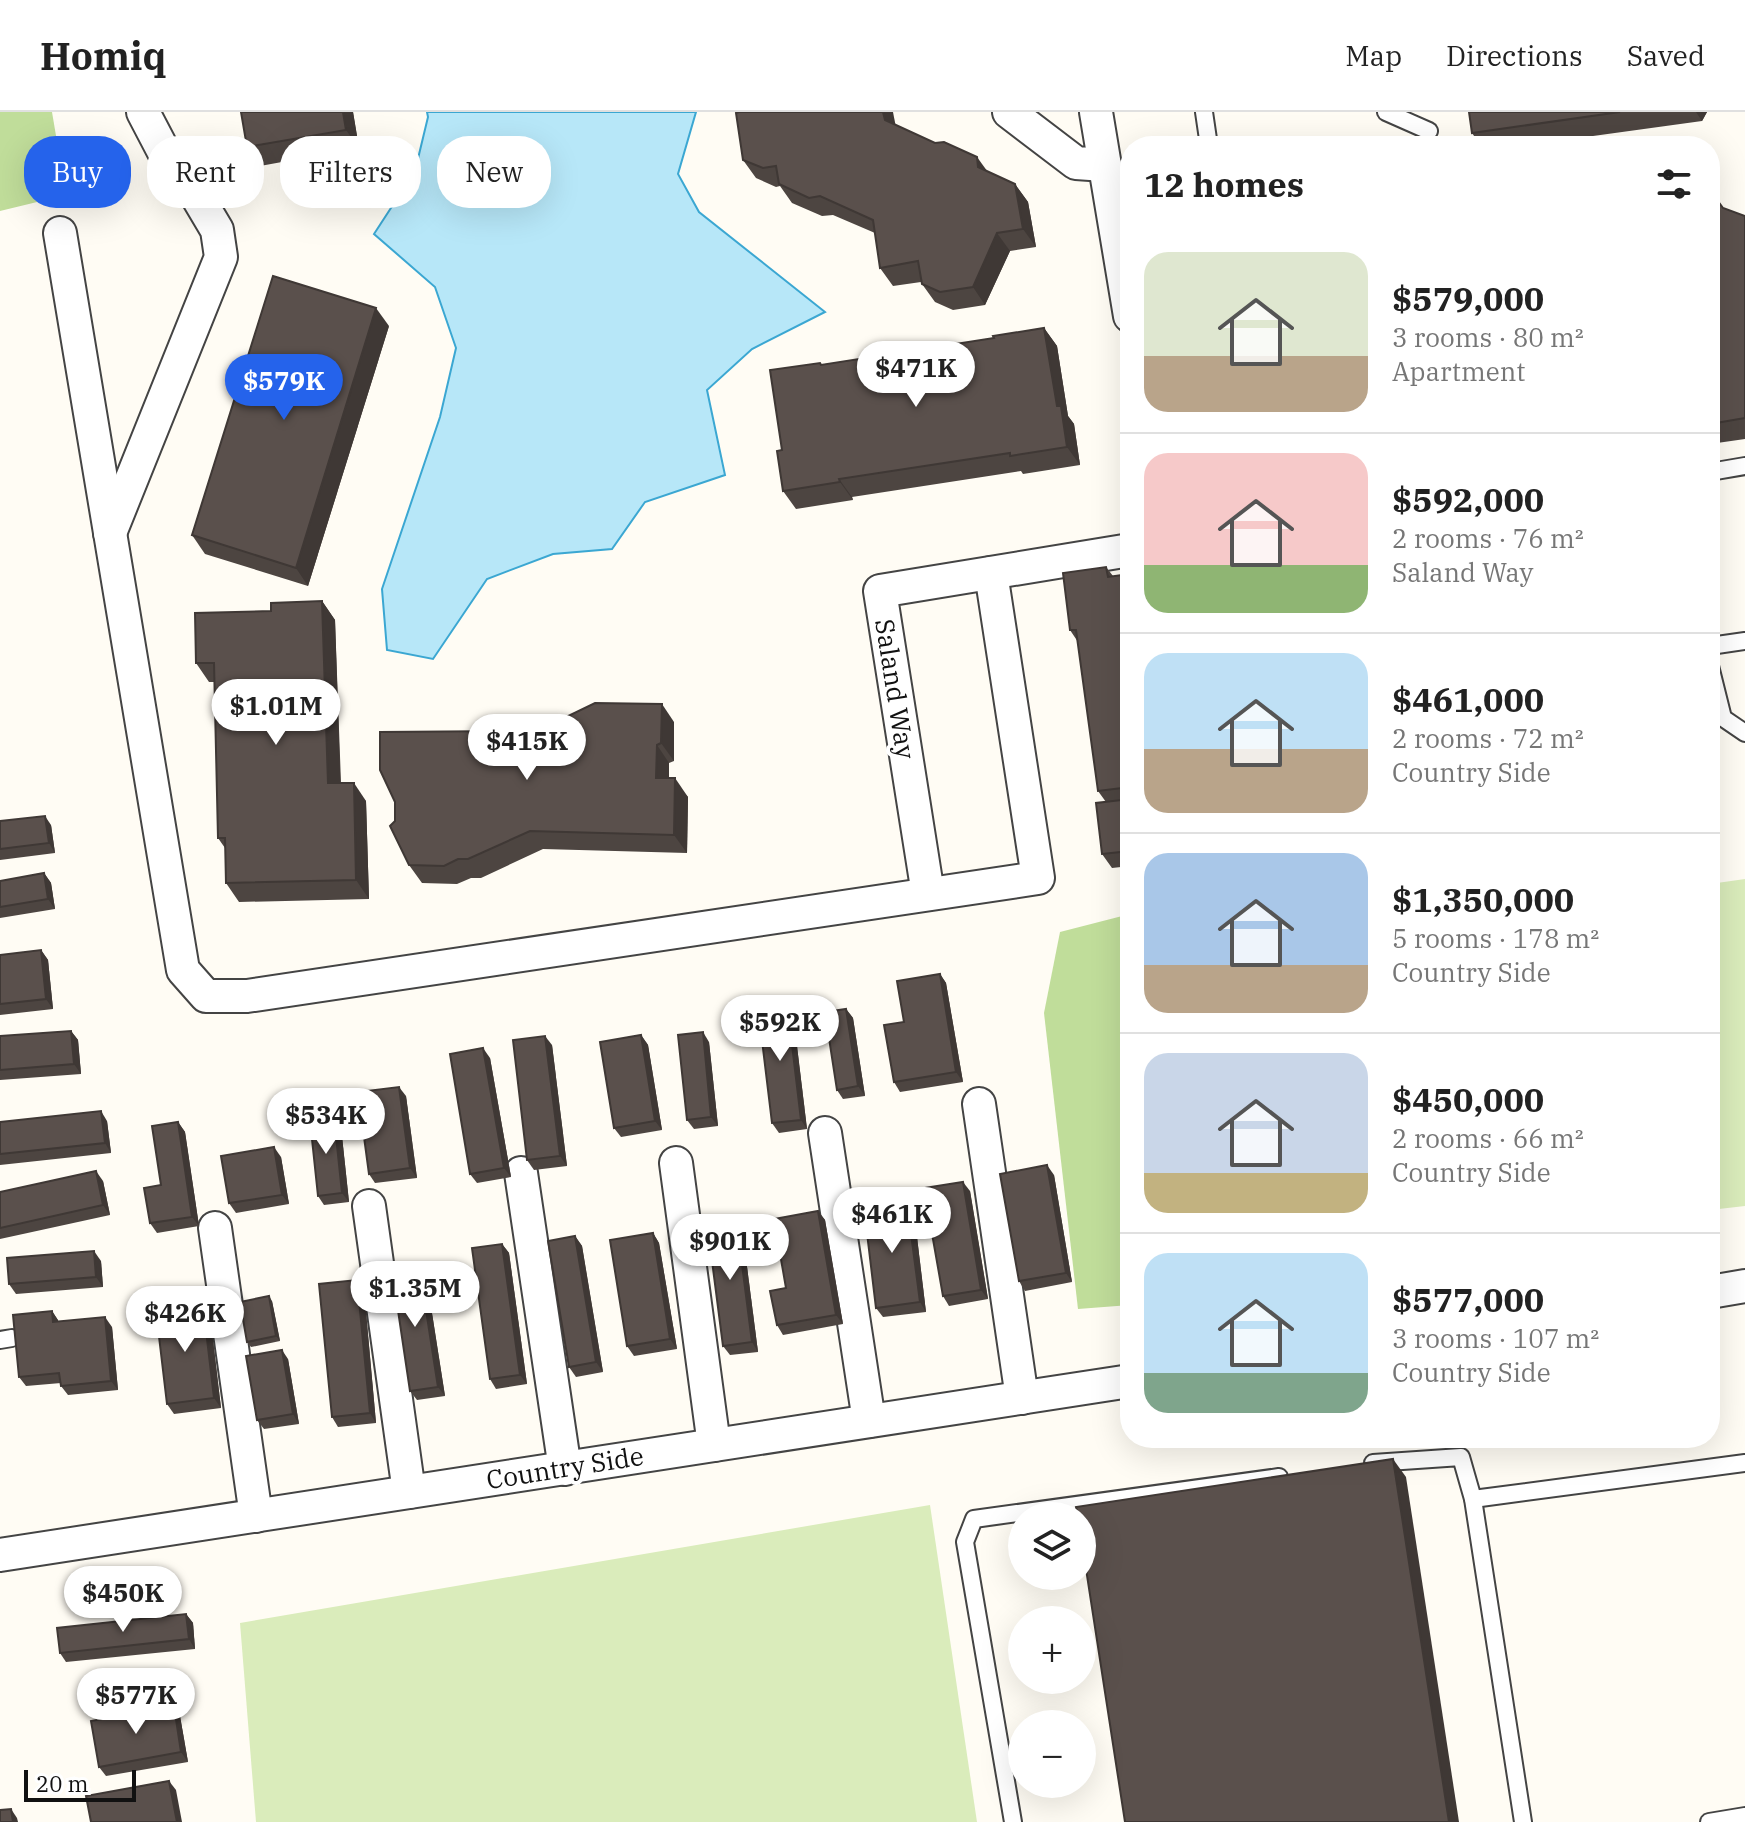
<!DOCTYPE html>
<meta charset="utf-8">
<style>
body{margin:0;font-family:"IBM Plex Serif",serif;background:#f2f2f2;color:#222;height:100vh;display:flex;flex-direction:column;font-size:30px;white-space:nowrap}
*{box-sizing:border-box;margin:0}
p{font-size:26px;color:#767676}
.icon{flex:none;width:44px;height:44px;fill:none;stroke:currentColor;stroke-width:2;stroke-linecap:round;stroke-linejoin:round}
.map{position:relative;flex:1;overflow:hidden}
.side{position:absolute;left:1120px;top:24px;width:600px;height:1312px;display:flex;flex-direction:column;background:#fff;border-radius:32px;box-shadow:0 8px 32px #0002}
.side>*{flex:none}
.hud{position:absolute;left:24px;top:24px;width:760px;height:72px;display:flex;gap:16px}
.tools{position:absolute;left:1008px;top:1390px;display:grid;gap:16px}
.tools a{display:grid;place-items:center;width:88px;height:88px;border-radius:50%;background:#fff;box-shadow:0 8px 32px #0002;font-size:40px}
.scale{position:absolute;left:24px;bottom:20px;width:112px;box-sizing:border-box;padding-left:8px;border:4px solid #111;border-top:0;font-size:22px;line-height:28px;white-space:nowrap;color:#111;-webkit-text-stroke:6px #fff;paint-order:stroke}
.price{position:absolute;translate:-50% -68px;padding:0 18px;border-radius:28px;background:#fff;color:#222;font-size:26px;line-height:52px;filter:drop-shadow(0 2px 4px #0008)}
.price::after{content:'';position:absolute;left:50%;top:48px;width:24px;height:18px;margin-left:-12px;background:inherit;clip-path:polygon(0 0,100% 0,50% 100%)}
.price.current{background:#2563eb;color:#fff}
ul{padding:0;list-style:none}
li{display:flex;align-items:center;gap:24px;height:200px;padding:0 24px}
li+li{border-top:2px solid #e0e0e0}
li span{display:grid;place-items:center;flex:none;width:224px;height:160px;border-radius:24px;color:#555}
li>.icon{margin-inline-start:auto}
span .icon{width:96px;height:96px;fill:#fffc;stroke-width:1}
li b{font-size:34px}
h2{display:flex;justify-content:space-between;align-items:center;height:96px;padding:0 24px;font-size:34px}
.chip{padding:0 28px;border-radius:32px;background:#fff;box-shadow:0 8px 32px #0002;font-size:28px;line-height:72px}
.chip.current{background:#2563eb;color:#fff}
header{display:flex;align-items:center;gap:48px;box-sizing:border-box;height:112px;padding:0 40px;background:#fff;border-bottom:2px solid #e0e0e0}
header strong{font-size:38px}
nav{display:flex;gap:44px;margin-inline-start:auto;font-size:28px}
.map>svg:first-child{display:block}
.green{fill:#daecbb}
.forest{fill:#c0dd9a}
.water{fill:#b7e7f8;stroke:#3ba7d2;stroke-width:2}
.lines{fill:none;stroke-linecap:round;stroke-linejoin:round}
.lane-casing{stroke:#444;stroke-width:20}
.street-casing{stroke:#444;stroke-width:36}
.lane{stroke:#fff;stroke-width:16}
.street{stroke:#fff;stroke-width:32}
.wall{fill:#4d4541}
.shaded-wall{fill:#3f3835}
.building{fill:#5a504c;stroke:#3f3835;stroke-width:2}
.labels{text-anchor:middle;stroke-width:8;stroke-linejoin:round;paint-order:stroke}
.street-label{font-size:26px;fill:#111;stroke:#fff}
</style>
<header>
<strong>Homiq</strong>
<nav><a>Map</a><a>Directions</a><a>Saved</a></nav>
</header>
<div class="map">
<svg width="1745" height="1710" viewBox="0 0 1745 1710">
<rect width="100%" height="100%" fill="#fffcf4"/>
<g class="green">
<path d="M1745 767V1094L1710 1098V772Z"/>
<path d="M930 1393 977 1710H256L240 1511Z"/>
</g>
<g class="forest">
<path d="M0 0H52L66 83 0 99Z"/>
<path d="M1130 802V1193L1078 1197 1044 901 1060 820Z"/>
</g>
<path class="water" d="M427 0H696L678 62 699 100 825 200 752 237 707 278 725 363 645 390 612 437 553 442 487 467 433 547 387 538 382 477 440 305 456 236 435 175 374 122 415 59 428 5Z"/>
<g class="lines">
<g class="lane-casing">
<g id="lane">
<path d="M1204 0 1209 34"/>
<path d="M1386 0 1429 19"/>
<path d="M1710 360 1745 354"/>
<path d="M1710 534 1745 529"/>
<path d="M1710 554 1723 606 1745 621"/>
<path d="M0 1228 12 1226"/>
<path d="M1373 1351 1461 1345 1473 1387 1523 1710"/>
<path d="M1473 1387 1745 1351"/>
<path d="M1013 1710 965 1430 974 1407 1279 1365"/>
<path d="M1709 1710 1745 1704"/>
</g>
</g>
<g class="street-casing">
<g id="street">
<path d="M1009 0 1076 51 1105 53"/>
<path d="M1096 0 1130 204"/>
<path d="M60 121 183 858 206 884H247L1038 766 991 461"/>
<path d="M110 421 221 145 217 118 198 86 166 44 143 0"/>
<path d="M928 782 880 479 1130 438"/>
<path d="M979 992 1022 1286"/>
<path d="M825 1021 869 1309"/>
<path d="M676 1051 714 1333"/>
<path d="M521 1061 565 1357"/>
<path d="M369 1094 409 1380"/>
<path d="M215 1116 256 1404"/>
<path d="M1710 1180 1745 1174"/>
<path d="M0 1443 1130 1269"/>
</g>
</g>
<use href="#lane" class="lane"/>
<use href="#street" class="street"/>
</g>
<g class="wall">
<path d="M353 0 359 36 260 54 247 35Z"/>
<path d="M1469 0H1707L1702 9 1521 34H1481L1472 21Z"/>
<path d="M895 13 987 59 1015 72 1028 90 1036 135 1010 139 985 193 953 198 935 190 922 172 921 170 893 174 880 156 875 121 833 103 822 104 792 91 780 74 776 75 756 66 743 48Z"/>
<path d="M1710 74 1711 79 1723 96 1745 104V327L1710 332Z"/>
<path d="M389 214 308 474 205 442 192 423Z"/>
<path d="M1044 216 1057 234 1068 304 1074 312 1080 353 1023 362 1021 359 852 385 853 388 796 397 783 379 782 338 821 253 994 226Z"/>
<path d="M1106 455 1113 464 1130 462V754L1112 756 1102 742 1106 690 1098 679 1078 530 1070 518Z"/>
<path d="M322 489 335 508 341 671 366 689 369 787 239 790 226 771 225 736 218 726 215 570H209L196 551 271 499Z"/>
<path d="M558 609 674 610V649L669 651V666L688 685 687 741 543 737 481 766H471L457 772 422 771 409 753 525 619Z"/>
<path d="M0 709 51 713 55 741 0 748Z"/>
<path d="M44 761 51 771 55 797 0 806V769Z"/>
<path d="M41 838 48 848 53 897 0 903V843Z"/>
<path d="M940 862 946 871 963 970 900 980 894 970 904 910Z"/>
<path d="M846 897 853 906 865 984 843 987 837 978Z"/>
<path d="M793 901 807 1017 779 1021 772 1011Z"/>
<path d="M71 919 78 928 81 962 0 968V924Z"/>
<path d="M641 923 648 933 662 1018 621 1025 614 1016Z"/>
<path d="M709 930 718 1014 694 1017 687 1008Z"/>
<path d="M552 933 567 1054 534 1058 527 1048Z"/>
<path d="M490 946 511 1065 477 1071 470 1062Z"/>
<path d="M406 984 417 1066 375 1071 369 1062Z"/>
<path d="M107 1009 111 1041 0 1053V1010Z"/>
<path d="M178 1010 185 1020 199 1114 157 1121 150 1111Z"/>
<path d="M341 1015 349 1090 324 1093 318 1084Z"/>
<path d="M281 1045 289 1092 236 1101 229 1091Z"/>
<path d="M1054 1063 1072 1170 1025 1179 1019 1169Z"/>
<path d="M103 1069 110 1103 0 1127V1080Z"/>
<path d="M970 1079 988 1187 949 1194 943 1184Z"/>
<path d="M907 1091 914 1100 926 1200 883 1205 876 1196Z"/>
<path d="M818 1099 825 1108 843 1212 783 1223 777 1213 786 1176Z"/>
<path d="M742 1116 758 1240 730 1243 723 1234Z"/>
<path d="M653 1121 659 1131 677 1237 634 1244 627 1234Z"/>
<path d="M575 1124 582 1134 603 1260 576 1265 569 1255Z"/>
<path d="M502 1132 509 1141 527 1272 496 1277 490 1267Z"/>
<path d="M101 1149 103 1175 16 1182 9 1172Z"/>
<path d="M426 1163 445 1284 417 1288 410 1279Z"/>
<path d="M364 1178 376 1311 338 1315 332 1305Z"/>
<path d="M272 1189 280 1229 251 1235 247 1230Z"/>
<path d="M203 1193 210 1203 221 1296 174 1302 167 1292Z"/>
<path d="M52 1199 59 1210 112 1215 118 1278 68 1283 61 1274V1271L26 1274 19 1265Z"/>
<path d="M288 1247 299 1312 264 1317 257 1308Z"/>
<path d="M186 1502 193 1511 195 1537 66 1550 60 1541Z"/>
<path d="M174 1594 180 1604 188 1650 106 1664 99 1655Z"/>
</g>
<g class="shaded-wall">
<path d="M343 0H353L359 36 346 18Z"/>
<path d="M883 0H893L898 26 885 8Z"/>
<path d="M1696 0H1707L1702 9Z"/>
<path d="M977 45 990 63 978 55Z"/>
<path d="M1015 72 1028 90 1036 135 1023 117Z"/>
<path d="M997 121 1010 139 985 193 973 175Z"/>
<path d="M376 196 389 214 308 474 296 456Z"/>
<path d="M1044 216 1057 234 1068 304 1074 312 1080 353 1067 335 1057 294Z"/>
<path d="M839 367 852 385 853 388 840 370Z"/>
<path d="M322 489 335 508 341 690 328 671Z"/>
<path d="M662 592 674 610V649L661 631Z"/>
<path d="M657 633 669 651V685L656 666Z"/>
<path d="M675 666 688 685 687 741 674 723Z"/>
<path d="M354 671 366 689 369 787 356 768Z"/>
<path d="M45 704 51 713 55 741 49 731Z"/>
<path d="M44 761 51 771 55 797 48 787Z"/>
<path d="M41 838 48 848 53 897 46 887Z"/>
<path d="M940 862 946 871 963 970 956 960Z"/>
<path d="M787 891 793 901 807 1017 801 1008Z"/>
<path d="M846 897 853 906 865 984 858 974Z"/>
<path d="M71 919 78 928 81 962 74 952Z"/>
<path d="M703 920 709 930 718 1014 711 1005Z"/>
<path d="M641 923 648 933 662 1018 655 1009Z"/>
<path d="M545 924 552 933 567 1054 560 1044Z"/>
<path d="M483 936 490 946 511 1065 504 1056Z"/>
<path d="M399 975 406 984 417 1066 410 1056Z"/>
<path d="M101 999 107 1009 111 1041 105 1031Z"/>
<path d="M334 1005 341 1015 349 1090 342 1081Z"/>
<path d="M178 1010 185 1020 199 1114 192 1105Z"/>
<path d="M274 1035 281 1045 289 1092 282 1083Z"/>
<path d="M1047 1053 1054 1063 1072 1170 1066 1161Z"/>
<path d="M96 1059 103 1069 110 1103 103 1093Z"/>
<path d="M963 1070 970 1079 988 1187 981 1178Z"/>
<path d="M907 1091 914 1100 926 1200 920 1190Z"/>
<path d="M818 1099 825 1108 843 1212 836 1203Z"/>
<path d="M736 1106 742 1116 758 1240 752 1230Z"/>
<path d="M653 1121 659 1131 677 1237 670 1227Z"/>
<path d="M575 1124 582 1134 603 1260 596 1250Z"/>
<path d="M502 1132 509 1141 527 1272 520 1263Z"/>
<path d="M94 1139 101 1149 103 1175 96 1165Z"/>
<path d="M419 1153 426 1163 445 1284 438 1275Z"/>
<path d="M357 1168 364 1178 376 1311 370 1301Z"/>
<path d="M269 1184 272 1189 280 1229 276 1224Z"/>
<path d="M203 1193 210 1203 221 1296 214 1286Z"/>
<path d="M52 1199 58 1208 59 1220 53 1210Z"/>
<path d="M105 1205 112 1215 118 1278 111 1269Z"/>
<path d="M282 1238 288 1247 299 1312 293 1302Z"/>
<path d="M1393 1347 1406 1365 1459 1710H1449Z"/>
<path d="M186 1502 193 1511 195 1537 189 1527Z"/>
<path d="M174 1594 180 1604 188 1650 181 1640Z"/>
<path d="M169 1669 176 1678 182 1710H177Z"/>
<path d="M11 1697 17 1706 18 1710H13Z"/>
</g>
<g class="building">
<path d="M241 0H343L346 18 247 35Z"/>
<path d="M739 0H883L885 8 935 31 944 30 977 45 978 55 1015 72 1023 117 997 121 973 175 940 180 922 172 918 149 880 156 873 108 820 84 809 86 779 72 776 54 763 56 743 48 736 1Z"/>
<path d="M1469 0H1620L1472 21Z"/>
<path d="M1692 27 1693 34H1650Z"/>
<path d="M1710 78 1723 96 1745 104V306L1710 312Z"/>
<path d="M273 164 376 196 296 456 192 423Z"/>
<path d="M1044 216 1057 294H1061L1067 335 1010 344V341L839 367 840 370 783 379 777 339 782 338 770 258 820 251 821 253 994 226 993 224Z"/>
<path d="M1106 455 1108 465 1130 462V675L1098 679 1076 518H1070L1063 461Z"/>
<path d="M322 489 328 671H354L356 768 226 771 225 726H218L214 551H196L195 501 271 499V491Z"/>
<path d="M595 591 662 592 661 631 657 633 656 666H675L674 723 530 719 468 747H458L444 754 409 753 390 714 395 709V690L380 658V620L525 619 547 609H558Z"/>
<path d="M1130 687V739L1102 742 1096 691Z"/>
<path d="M45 704 49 731 0 737V709Z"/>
<path d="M44 761 48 787 0 795V769Z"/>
<path d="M41 838 46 887 0 892V843Z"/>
<path d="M940 862 956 960 894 970 884 913 904 910 897 869Z"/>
<path d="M787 891 801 1008 772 1011 758 895Z"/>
<path d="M846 897 858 974 837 978 825 900Z"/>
<path d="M71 919 74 952 0 958V924Z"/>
<path d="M703 920 711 1005 687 1008 678 923Z"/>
<path d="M641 923 655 1009 614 1016 600 930Z"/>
<path d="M545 924 560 1044 527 1048 513 928Z"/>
<path d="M483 936 504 1056 470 1062 450 942Z"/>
<path d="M399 975 410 1056 369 1062 358 980Z"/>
<path d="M101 999 105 1031 0 1042V1010Z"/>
<path d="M334 1005 342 1081 318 1084 310 1008Z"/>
<path d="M178 1010 192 1105 150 1111 144 1076 161 1073 152 1014Z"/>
<path d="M274 1035 282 1083 229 1091 221 1044Z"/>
<path d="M1047 1053 1066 1161 1019 1169 1000 1062Z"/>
<path d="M96 1059 103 1093 0 1116V1080Z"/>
<path d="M963 1070 981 1178 943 1184 924 1076Z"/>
<path d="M907 1091 920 1190 876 1196 864 1096Z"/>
<path d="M818 1099 836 1203 777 1213 770 1179 786 1176 774 1107Z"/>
<path d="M736 1106 752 1230 723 1234 707 1110Z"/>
<path d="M653 1121 670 1227 627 1234 610 1128Z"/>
<path d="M575 1124 596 1250 569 1255 548 1129Z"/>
<path d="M502 1132 520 1263 490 1267 472 1136Z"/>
<path d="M94 1139 96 1165 9 1172 7 1146Z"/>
<path d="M419 1153 438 1275 410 1279 392 1158Z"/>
<path d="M357 1168 370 1301 332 1305 319 1172Z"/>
<path d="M269 1184 276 1224 247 1230 240 1190Z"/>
<path d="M203 1193 214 1286 167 1292 156 1199Z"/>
<path d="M52 1199 53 1210 105 1205 111 1269 61 1274 59 1261 19 1265 13 1203Z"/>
<path d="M282 1238 293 1302 257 1308 246 1244Z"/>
<path d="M1393 1347 1449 1710H1125L1082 1431V1404H1078L1076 1395Z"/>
<path d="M186 1502 189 1527 60 1541 57 1516Z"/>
<path d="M174 1594 181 1640 99 1655 91 1609Z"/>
<path d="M169 1669 177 1710H91L86 1684Z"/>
<path d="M11 1697 13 1710H0V1698Z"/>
</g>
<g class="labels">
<g class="street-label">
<text transform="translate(895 577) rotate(81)" y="9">Saland Way</text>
<text transform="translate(565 1356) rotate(-9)" y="9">Country Side</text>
</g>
</g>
</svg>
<div class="tools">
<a><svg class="icon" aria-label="layers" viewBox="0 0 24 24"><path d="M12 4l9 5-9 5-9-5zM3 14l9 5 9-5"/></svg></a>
<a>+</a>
<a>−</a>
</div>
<div class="scale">20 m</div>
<b class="price" style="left:916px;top:297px">$471K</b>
<b class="price current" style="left:284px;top:310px">$579K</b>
<b class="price" style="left:276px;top:635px">$1.01M</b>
<b class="price" style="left:527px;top:670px">$415K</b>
<b class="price" style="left:780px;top:951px">$592K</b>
<b class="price" style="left:326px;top:1044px">$534K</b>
<b class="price" style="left:892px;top:1143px">$461K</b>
<b class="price" style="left:730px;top:1170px">$901K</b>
<b class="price" style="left:415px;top:1217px">$1.35M</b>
<b class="price" style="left:185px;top:1242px">$426K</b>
<b class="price" style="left:123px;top:1522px">$450K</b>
<b class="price" style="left:136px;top:1624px">$577K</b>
<div class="hud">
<a class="chip current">Buy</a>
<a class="chip">Rent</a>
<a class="chip">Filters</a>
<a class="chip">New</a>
</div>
<section class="side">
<h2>12 homes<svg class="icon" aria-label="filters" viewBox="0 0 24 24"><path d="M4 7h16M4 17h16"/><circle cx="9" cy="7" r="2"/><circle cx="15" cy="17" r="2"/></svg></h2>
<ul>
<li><span style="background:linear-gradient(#dfe7d0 65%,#b9a48a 0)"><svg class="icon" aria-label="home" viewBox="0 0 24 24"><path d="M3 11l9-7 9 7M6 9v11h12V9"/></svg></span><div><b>$579,000</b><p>3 rooms · 80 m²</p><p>Apartment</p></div></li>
<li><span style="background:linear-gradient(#f6c9c9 70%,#8fb573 0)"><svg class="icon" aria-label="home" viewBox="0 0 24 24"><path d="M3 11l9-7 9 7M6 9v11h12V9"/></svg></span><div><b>$592,000</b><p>2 rooms · 76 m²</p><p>Saland Way</p></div></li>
<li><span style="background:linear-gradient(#bfe0f5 60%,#b9a48a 0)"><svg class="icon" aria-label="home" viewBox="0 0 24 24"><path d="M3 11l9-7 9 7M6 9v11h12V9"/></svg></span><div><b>$461,000</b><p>2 rooms · 72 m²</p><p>Country Side</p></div></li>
<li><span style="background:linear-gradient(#a9c7e8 70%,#b9a48a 0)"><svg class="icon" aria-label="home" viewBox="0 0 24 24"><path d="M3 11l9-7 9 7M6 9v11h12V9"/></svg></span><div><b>$1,350,000</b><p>5 rooms · 178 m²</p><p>Country Side</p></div></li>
<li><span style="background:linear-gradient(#c9d6e8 75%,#c2b280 0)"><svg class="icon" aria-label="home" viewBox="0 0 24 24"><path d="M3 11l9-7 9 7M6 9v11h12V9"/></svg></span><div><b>$450,000</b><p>2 rooms · 66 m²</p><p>Country Side</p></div></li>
<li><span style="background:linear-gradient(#bfe0f5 75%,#7fa58c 0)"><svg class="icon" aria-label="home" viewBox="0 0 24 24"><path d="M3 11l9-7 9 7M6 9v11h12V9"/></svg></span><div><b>$577,000</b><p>3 rooms · 107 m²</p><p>Country Side</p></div></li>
</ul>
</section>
</div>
